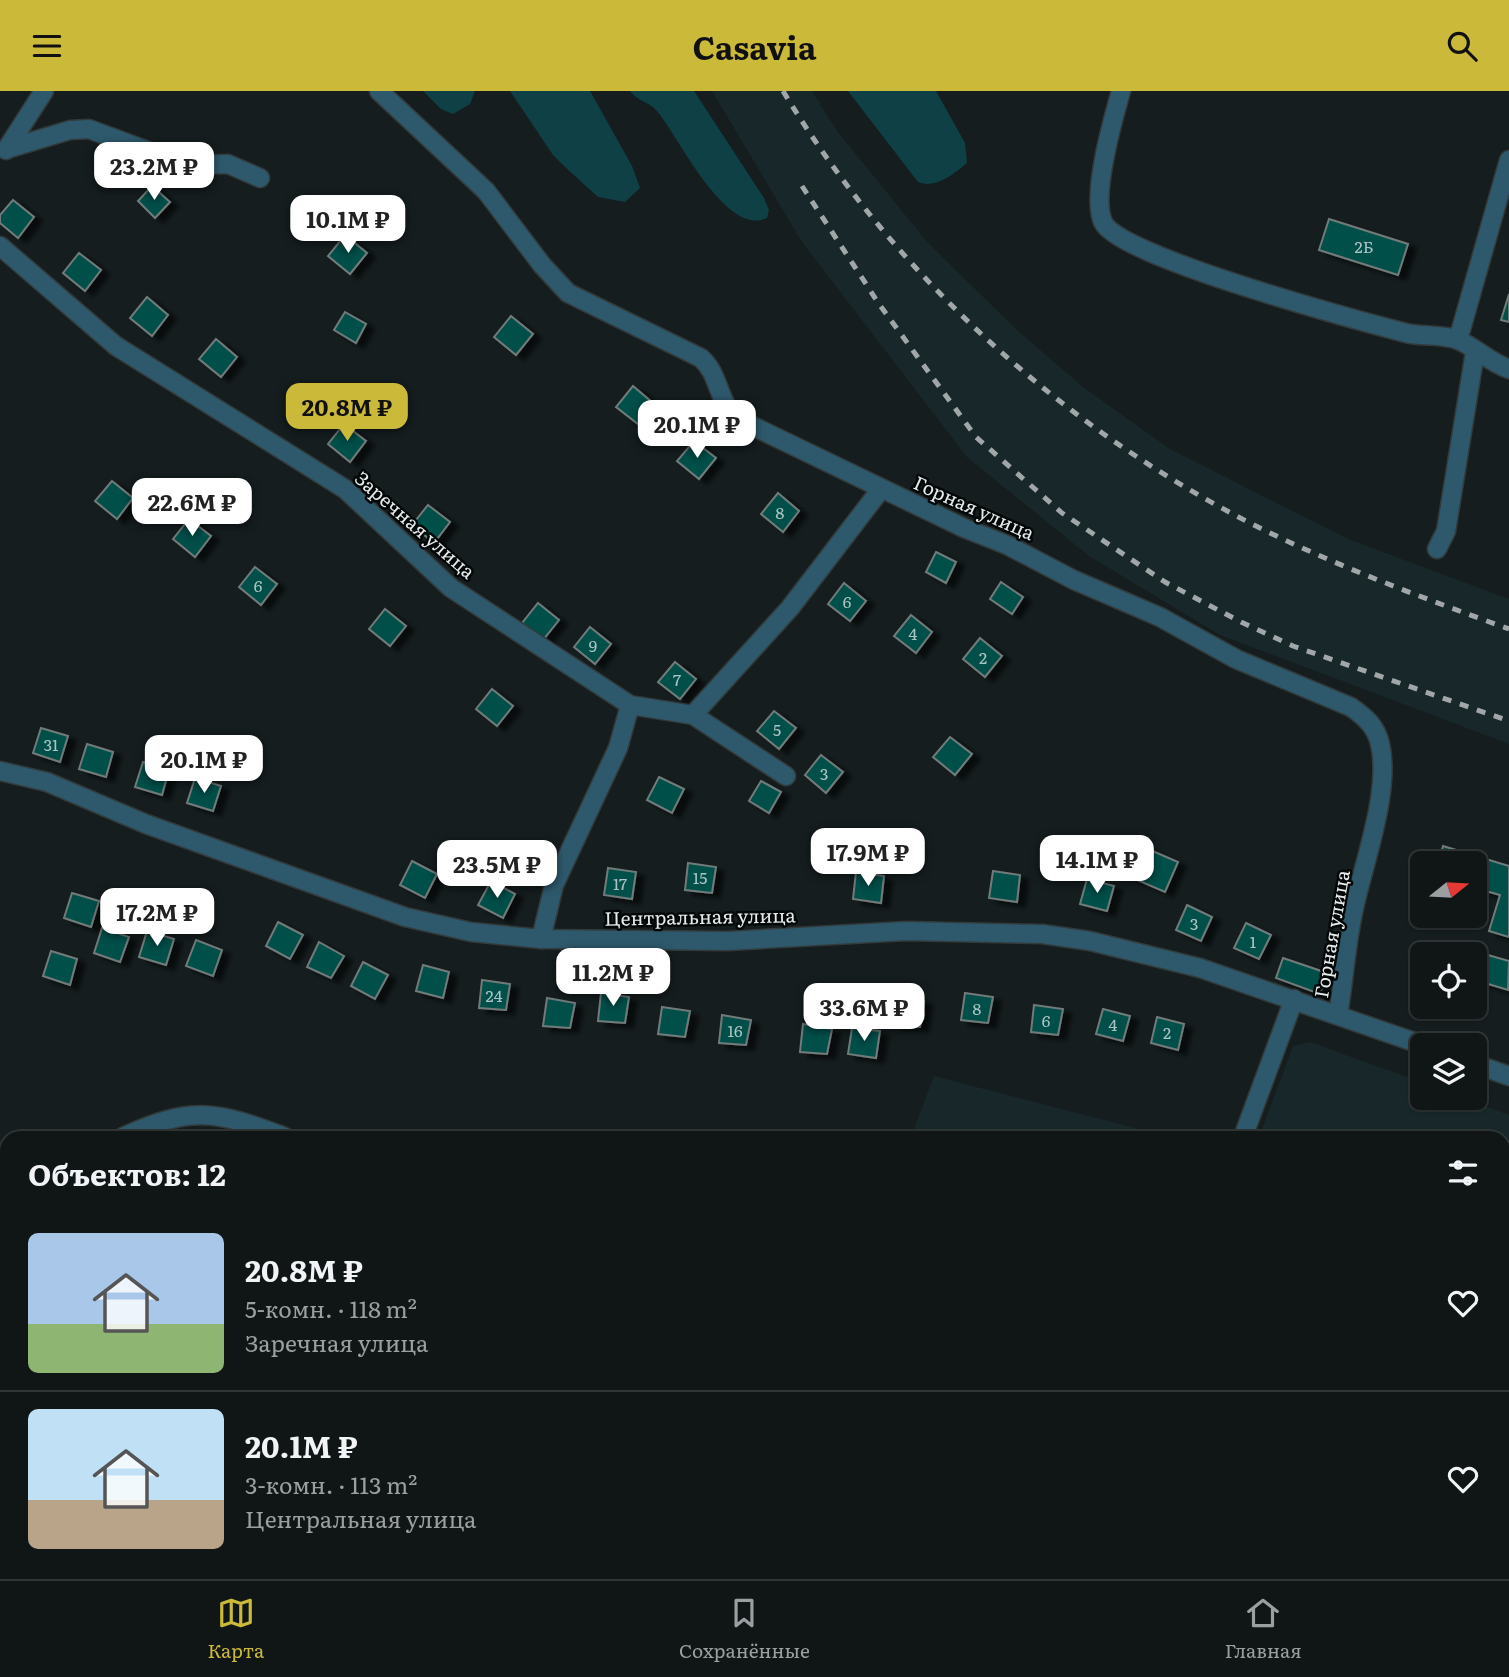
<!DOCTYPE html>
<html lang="ru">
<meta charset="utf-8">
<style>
body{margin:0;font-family:Literata,serif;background:#191f1f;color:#f1f3f6;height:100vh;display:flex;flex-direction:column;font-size:26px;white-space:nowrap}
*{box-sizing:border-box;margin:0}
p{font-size:23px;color:#9c9fa1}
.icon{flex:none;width:38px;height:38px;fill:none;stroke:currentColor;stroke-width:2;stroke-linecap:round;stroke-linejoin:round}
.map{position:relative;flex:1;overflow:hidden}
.details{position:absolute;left:0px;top:1040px;width:1510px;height:450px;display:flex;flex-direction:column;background:#101616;border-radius:21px 21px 0 0;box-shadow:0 2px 5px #0004,0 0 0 2px #303535}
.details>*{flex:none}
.needle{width:46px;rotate:72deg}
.controls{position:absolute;left:1410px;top:760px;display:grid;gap:14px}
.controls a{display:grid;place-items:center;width:77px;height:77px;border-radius:10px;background:#101616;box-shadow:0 2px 5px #0004,0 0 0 2px #303535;font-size:35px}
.price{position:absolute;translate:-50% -60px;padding:0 16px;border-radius:14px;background:#fff;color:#222;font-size:23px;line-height:46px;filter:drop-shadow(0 2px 4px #0008)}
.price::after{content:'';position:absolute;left:50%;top:42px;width:21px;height:16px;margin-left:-10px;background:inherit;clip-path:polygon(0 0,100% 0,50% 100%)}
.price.active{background:#cbba39;color:#111}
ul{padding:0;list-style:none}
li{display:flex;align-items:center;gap:21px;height:175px;padding:0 28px}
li+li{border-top:2px solid #303535}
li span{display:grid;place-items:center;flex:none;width:196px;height:140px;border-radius:10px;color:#555}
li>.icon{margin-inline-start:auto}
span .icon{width:84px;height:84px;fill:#fffc;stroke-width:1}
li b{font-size:30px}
h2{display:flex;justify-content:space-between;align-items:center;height:84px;padding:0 28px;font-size:30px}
header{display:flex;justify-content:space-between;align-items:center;height:91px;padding:0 28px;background:#cbba39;color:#111;font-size:32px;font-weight:700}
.tabs{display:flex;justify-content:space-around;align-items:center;height:98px;border-top:2px solid #303535;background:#101616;font-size:19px;color:#9c9fa1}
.tabs a{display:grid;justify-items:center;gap:4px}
.tabs .active{color:#cbba39}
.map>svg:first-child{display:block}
.built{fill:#18282a}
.green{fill:#0f4046}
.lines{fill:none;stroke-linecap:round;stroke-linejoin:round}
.river{stroke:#000a1f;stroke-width:30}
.building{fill:#004f49;stroke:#717b7a;stroke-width:2;filter:url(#shadow)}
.minor-casing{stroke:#323a3b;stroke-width:21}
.minor{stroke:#2e596d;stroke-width:18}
.rail{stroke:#a1a7a8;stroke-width:5;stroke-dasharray:9 9;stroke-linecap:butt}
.labels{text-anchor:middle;stroke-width:5;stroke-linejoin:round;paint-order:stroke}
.number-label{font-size:16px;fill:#acc4c3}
.street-label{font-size:19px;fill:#e6ebec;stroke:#040707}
</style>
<header><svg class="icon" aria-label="menu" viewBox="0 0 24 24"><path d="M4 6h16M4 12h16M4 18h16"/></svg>Casavia<svg class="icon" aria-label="search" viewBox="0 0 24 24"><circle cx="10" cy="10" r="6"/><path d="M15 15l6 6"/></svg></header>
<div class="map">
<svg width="1509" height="1488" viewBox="0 0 1509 1488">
<defs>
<filter id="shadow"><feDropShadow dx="8" dy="4.5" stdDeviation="2" flood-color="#0009"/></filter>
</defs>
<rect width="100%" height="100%" fill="#151d1e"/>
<g class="built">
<path d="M712 0H812L837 40 928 152 1016 238 1083 296 1170 358 1348 448 1509 508V653L1220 544 1089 465 967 366 802 151Z"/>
<path d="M1310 951 1423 992V1006H1461L1509 1024V1488H1338L1322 1482H1503V1046H1259L1293 955Z"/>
<path d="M934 985 1170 1046H911Z"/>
</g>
<g class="green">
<path d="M423 0H475L470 13 453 23 441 18Z"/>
<path d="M510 0H590L632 75 640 97 625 111 598 106 564 75 553 64Z"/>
<path d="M630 0H694L764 107 769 119 767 127C725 147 677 42 656 19 649 11 637 10 630 0Z"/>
<path d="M848 0H936L965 52 967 72C954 83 935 98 918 91Z"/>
</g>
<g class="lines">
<g class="river">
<path d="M0 1274 7 1276"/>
<path d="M226 1482 227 1488"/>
</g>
</g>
<g class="building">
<path d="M152 95 170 111 155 127 138 110Z"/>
<path d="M13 109 34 126 18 147 0 132V124Z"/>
<path d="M1329 128 1408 153 1398 184 1319 159Z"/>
<path d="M345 144 367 162 350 183 328 165Z"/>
<path d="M79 162 101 179 85 200 63 182Z"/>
<path d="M1509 203V231L1501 229Z"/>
<path d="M147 206 168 224 152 245 130 227Z"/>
<path d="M345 221 366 233 356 252 334 239Z"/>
<path d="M511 225 533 243 516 264 494 246Z"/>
<path d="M216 248 237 266 221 286 199 268Z"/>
<path d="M633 295 654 313 638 333 616 316Z"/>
<path d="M344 333 366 350 350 371 328 353Z"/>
<path d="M694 350 716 367 699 388 677 370Z"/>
<path d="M112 390 133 407 117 428 95 410Z"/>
<path d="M778 402 799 420 783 441 761 423Z"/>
<path d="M428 414 450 431 434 452 412 434Z"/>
<path d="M189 428 211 445 195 466 173 448Z"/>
<path d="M936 461 956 471 946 492 926 481Z"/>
<path d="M255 476 277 493 261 514 239 496Z"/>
<path d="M1001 491 1023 506 1012 523 990 508Z"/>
<path d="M844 492 866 510 850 530 828 513Z"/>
<path d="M538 512 559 529 543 549 522 532Z"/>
<path d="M385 518 406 535 390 555 369 538Z"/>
<path d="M911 524 932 541 916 562 894 545Z"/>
<path d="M590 536 611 553 595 573 574 556Z"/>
<path d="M980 547 1002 565 985 586 963 568Z"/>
<path d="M675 571 696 588 680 608 658 591Z"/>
<path d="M492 598 513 615 497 635 476 618Z"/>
<path d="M774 620 796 637 779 658 757 640Z"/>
<path d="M41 637 68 645 60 671 33 662Z"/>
<path d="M950 646 972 663 955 684 933 666Z"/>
<path d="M87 653 113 661 106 686 79 678Z"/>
<path d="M821 664 843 681 826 702 805 684Z"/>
<path d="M143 671 169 679 162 704 135 696Z"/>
<path d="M659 686 684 698 672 722 647 709Z"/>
<path d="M195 687 221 695 213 720 187 712Z"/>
<path d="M761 690 781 701 769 722 749 710Z"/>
<path d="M1141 755 1178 771 1165 801 1128 785Z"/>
<path d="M1443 755 1509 775V846L1489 840 1500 804 1475 797V772H1438Z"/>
<path d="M412 770 437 783 425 807 400 794Z"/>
<path d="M688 772 716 776 712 802 685 799Z"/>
<path d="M608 777 636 781 632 808 604 804Z"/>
<path d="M993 780 1020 784 1017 811 989 807Z"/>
<path d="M856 781 884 785 881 812 853 808Z"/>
<path d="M1087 788 1114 795 1107 820 1080 813Z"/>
<path d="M491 790 515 803 503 827 478 814Z"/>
<path d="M72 802 99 810 91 836 64 827Z"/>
<path d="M1187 814 1212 826 1201 850 1176 839Z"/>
<path d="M278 831 303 844 290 868 266 855Z"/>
<path d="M1246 832 1271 844 1259 868 1234 857Z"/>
<path d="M102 837 129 846 120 871 94 862Z"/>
<path d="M147 840 174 848 166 874 139 866Z"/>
<path d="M196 849 222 859 213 885 186 875Z"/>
<path d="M319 851 344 865 331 887 307 876Z"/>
<path d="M51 860 77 868 70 894 43 885Z"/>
<path d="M1481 862 1509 870 1508 899 1475 889Z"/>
<path d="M1283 867 1327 882 1320 903 1276 887Z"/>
<path d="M363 871 388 884 375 908 351 895Z"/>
<path d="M423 874 449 881 443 907 416 900Z"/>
<path d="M482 889 510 893 506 919 479 917Z"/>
<path d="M601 902 629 906 625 932 598 930Z"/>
<path d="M965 902 993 906 988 932 961 929Z"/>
<path d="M896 906 924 910 920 936 893 933Z"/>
<path d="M547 907 575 912 570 937 543 935Z"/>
<path d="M1034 914 1063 918 1058 944 1031 941Z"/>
<path d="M662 916 690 920 685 946 658 943Z"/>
<path d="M1103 918 1130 925 1123 950 1096 943Z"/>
<path d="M722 924 751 929 746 954 719 952Z"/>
<path d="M1157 926 1184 933 1178 959 1151 952Z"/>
<path d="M803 933 832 938 827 963 800 961Z"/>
<path d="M852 937 880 940 876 967 848 963Z"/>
<path d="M7 1054V1078L2 1077Z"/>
<path d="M445 1482H458L467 1488H442Z"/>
<path d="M658 1482H686L685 1488H656Z"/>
<path d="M977 1482H994L1005 1487 974 1488Z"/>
</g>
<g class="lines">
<g class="minor-casing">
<g id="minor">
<path d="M379 0 486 100 542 174 568 202 701 267C720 284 717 309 736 327L964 437 1007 454 1074 489 1160 526 1236 568 1351 616C1365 626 1376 635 1380 653 1391 699 1364 771 1354 817 1346 852 1344 889 1338 924"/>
<path d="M1121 0C1113 28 1091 104 1103 131 1117 165 1360 230 1406 242 1422 246 1443 243 1458 249 1475 256 1489 271 1509 278"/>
<path d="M7 58 70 39 89 38 186 74 228 73 260 87"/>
<path d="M6 59 44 0"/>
<path d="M0 155 116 255 345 398 451 497 630 614 693 624 786 685"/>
<path d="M1458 249 1509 69"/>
<path d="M1437 458 1446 440 1475 261"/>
<path d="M693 624 790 517 881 398"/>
<path d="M0 680 47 691 146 733 405 826 471 841 541 848 728 850 906 840 1042 843 1090 850 1200 877 1423 954"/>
<path d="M541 848 554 794 618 657 630 614"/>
<path d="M1475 973 1509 985"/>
<path d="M123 1046C191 1014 217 1020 285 1046"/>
<path d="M1243 1046 1294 908"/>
<path d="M0 1091 7 1093"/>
<path d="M569 1482 589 1488"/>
<path d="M1075 1482 1081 1488"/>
<path d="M1247 1482 1262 1488"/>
<path d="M1023 1488 1026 1482"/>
</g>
</g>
<use href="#minor" class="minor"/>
<g class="rail">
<path d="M783 0C896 187 1068 342 1264 439 1344 478 1426 508 1509 538"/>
<path d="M802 95 879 213 976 346 1062 422 1165 491 1241 531 1293 555 1509 630"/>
<path d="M1503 1293 1509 1296"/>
</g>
</g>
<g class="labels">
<g class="number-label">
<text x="1364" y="162">2Б</text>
<text x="780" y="428">8</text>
<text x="258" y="501">6</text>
<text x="847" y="517">6</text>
<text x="913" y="549">4</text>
<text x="593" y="561">9</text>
<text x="983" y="573">2</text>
<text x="677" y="595">7</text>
<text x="777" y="645">5</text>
<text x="51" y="660">31</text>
<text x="824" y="689">3</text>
<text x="700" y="793">15</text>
<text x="620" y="799">17</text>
<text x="1194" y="839">3</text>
<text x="1253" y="857">1</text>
<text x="494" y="911">24</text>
<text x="977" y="924">8</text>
<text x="1046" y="936">6</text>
<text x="1113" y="940">4</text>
<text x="735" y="946">16</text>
<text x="1167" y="948">2</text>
</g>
<g class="street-label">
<text transform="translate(974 417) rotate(24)" y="7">Горная улица</text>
<text transform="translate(415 434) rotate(41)" y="7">Заречная улица</text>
<text transform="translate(700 826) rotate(-1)" y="7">Центральная улица</text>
<text transform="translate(1332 843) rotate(-80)" y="7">Горная улица</text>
</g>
</g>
</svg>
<div class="controls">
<a><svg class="needle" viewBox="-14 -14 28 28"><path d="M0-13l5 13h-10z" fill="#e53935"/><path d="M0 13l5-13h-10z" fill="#9c9fa1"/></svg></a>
<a><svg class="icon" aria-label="locate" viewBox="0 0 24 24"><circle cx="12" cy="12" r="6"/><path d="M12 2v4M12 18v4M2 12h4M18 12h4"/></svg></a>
<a><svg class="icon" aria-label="layers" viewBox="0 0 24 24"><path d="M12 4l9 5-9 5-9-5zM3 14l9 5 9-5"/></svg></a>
</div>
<b class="price" style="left:154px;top:111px">23.2M ₽</b>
<b class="price" style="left:348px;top:164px">10.1M ₽</b>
<b class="price active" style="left:347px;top:352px">20.8M ₽</b>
<b class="price" style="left:697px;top:369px">20.1M ₽</b>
<b class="price" style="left:192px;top:447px">22.6M ₽</b>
<b class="price" style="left:204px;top:704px">20.1M ₽</b>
<b class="price" style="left:868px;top:797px">17.9M ₽</b>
<b class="price" style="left:1097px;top:804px">14.1M ₽</b>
<b class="price" style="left:497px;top:809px">23.5M ₽</b>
<b class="price" style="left:157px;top:857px">17.2M ₽</b>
<b class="price" style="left:613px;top:917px">11.2M ₽</b>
<b class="price" style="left:864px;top:952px">33.6M ₽</b>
<section class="details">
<h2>Объектов: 12<svg class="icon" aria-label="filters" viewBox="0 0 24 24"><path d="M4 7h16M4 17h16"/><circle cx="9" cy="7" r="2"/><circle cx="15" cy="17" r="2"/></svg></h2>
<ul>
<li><span style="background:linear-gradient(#a9c7e8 65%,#8fb573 0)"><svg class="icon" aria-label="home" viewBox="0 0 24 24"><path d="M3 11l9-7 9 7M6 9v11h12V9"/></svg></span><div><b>20.8M ₽</b><p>5-комн. · 118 m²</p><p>Заречная улица</p></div><svg class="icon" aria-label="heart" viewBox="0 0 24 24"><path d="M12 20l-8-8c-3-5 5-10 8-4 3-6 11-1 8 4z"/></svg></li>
<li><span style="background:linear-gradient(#bfe0f5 65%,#b9a48a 0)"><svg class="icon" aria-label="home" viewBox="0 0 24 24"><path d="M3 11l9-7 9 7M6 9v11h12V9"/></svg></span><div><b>20.1M ₽</b><p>3-комн. · 113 m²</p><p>Центральная улица</p></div><svg class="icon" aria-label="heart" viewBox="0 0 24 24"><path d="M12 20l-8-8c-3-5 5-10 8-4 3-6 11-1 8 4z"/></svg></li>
</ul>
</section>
</div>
<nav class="tabs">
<a class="active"><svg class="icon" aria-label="map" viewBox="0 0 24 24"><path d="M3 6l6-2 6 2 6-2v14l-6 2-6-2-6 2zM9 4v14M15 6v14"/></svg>Карта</a>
<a><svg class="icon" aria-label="saved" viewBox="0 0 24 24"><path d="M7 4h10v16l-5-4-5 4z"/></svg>Сохранённые</a>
<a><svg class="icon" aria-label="home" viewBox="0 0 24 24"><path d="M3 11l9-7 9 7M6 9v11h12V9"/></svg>Главная</a>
</nav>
